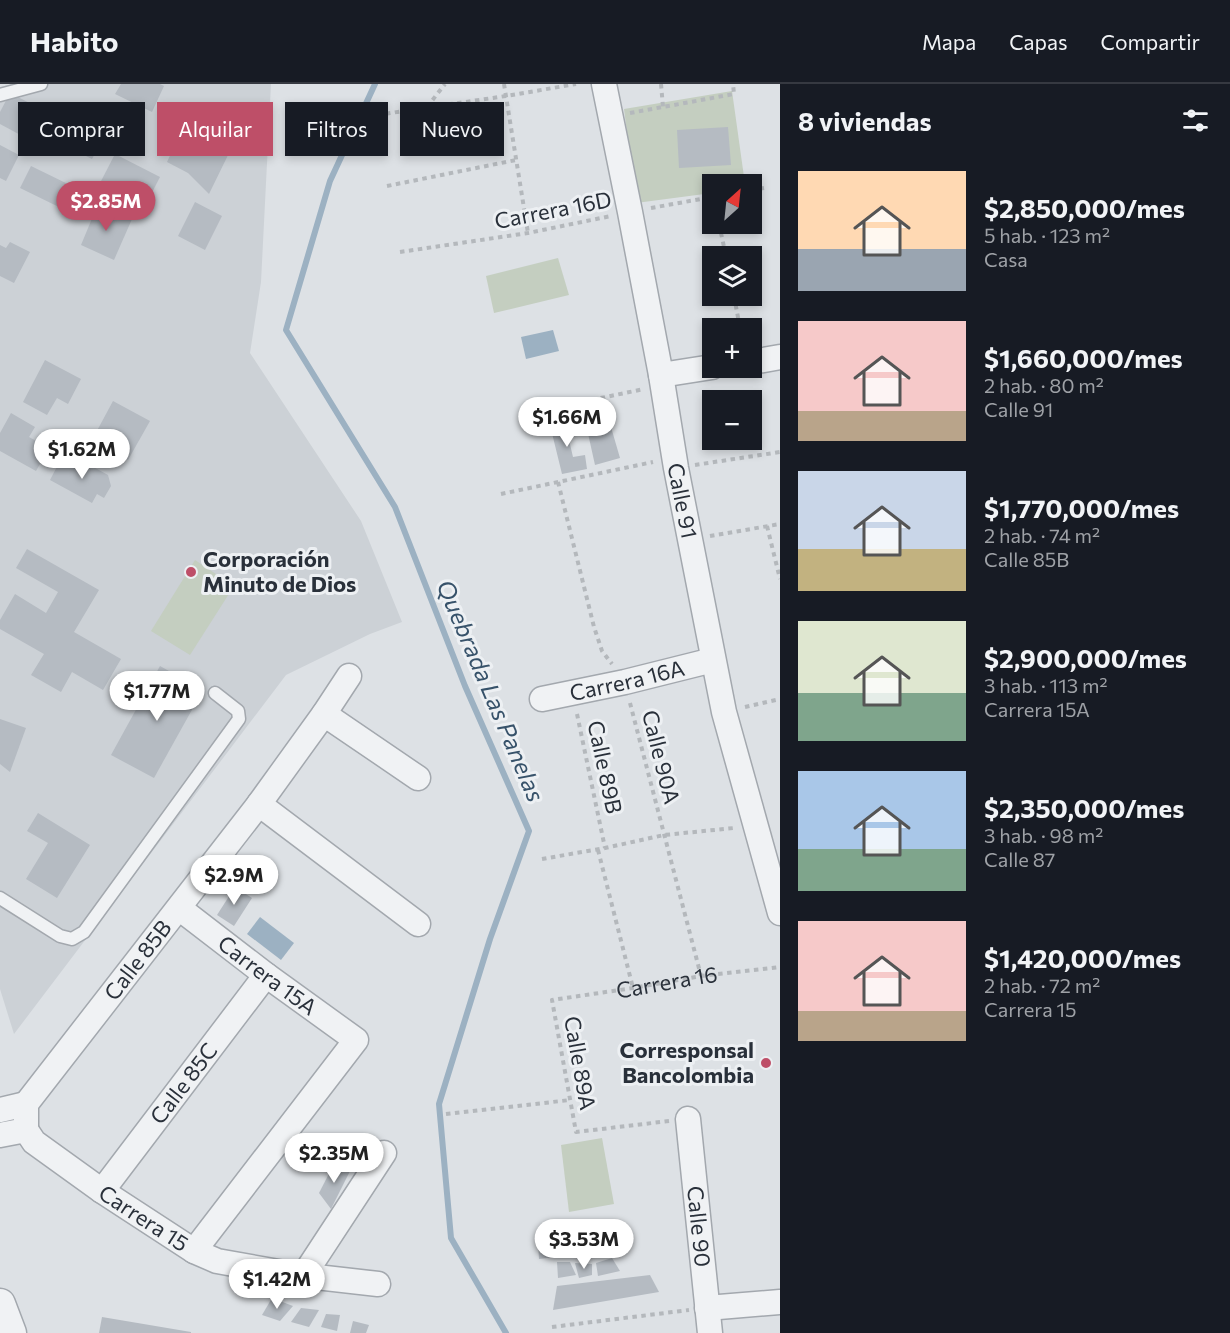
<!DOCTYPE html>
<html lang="es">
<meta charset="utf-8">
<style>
body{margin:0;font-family:Commissioner,sans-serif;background:#20242c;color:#f1f3f6;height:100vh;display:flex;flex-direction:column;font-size:22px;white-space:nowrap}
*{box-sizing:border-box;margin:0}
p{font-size:20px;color:#9ea1a6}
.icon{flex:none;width:33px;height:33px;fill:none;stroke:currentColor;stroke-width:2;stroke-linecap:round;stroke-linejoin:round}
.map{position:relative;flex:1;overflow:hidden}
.details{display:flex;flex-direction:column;background:#171b24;width:450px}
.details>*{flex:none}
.top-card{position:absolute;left:18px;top:18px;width:570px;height:54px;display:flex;gap:12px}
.needle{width:39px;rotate:27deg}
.tools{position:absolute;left:702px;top:90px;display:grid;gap:12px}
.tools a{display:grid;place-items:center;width:60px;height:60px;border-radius:0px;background:#171b24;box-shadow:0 3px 9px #0003;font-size:30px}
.price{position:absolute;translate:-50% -51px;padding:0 14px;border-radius:21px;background:#fff;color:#222;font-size:20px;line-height:39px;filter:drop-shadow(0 2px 3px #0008)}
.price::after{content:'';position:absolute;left:50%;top:36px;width:18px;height:14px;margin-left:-9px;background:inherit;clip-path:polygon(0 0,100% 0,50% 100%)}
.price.active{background:#be4f68;color:#fff}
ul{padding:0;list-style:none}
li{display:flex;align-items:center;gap:18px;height:150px;padding:0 18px}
li span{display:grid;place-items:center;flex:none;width:168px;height:120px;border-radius:0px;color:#555}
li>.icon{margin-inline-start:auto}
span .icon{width:72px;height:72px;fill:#fffc;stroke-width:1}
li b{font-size:26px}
h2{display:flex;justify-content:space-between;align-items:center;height:72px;padding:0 18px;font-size:26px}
.chip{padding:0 21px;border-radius:0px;background:#171b24;box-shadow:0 3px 9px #0003;font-size:21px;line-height:54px}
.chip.active{background:#be4f68;color:#fff}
header{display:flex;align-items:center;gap:36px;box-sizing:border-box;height:84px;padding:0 30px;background:#171b24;border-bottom:2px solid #363941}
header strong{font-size:28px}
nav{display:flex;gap:33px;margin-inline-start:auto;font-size:21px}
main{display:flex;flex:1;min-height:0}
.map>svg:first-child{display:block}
.built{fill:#ccd1d6}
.green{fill:#c4cec0}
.water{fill:#9cb1c2}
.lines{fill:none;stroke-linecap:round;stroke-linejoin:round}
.stream{stroke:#9cb1c2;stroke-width:6}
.building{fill:#b5bbc2}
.service-casing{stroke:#a3a8ae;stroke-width:15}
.minor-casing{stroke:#a3a8ae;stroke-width:27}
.tertiary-casing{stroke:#a3a8ae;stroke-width:33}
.path{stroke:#b4b8bc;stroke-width:4;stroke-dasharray:4.5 4.5;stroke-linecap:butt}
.service{stroke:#f0f2f4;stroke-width:12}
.minor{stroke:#f0f2f4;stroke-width:24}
.tertiary{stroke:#f0f2f4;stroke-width:30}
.poi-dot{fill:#be4f68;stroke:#edf0f3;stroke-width:2}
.labels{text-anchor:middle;stroke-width:6;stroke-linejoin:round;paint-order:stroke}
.street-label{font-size:22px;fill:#29303a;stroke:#edf0f3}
.poi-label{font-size:22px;font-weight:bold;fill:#29303a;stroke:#edf0f3;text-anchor:start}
.water-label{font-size:24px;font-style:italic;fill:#37526a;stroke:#edf0f3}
</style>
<header>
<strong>Habito</strong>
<nav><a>Mapa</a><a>Capas</a><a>Compartir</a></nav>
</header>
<main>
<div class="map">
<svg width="780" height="1249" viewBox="0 0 780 1249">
<rect width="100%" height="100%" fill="#dde1e5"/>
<path class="built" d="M12 0H271L261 198 250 269 361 437 402 538 370 550 286 591 14 950 0 905V3Z"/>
<g class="green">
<path d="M732 7 745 100H712V109L636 119 624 25Z"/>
<path d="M558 174 569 211 494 229 486 192Z"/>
<path d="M195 476 234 502 190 571 151 547Z"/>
<path d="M602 1054 614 1120 569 1128 561 1061Z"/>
</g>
<g class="water">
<path d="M553 246 559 267 526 275 521 253Z"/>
<path d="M260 833 294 859 281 876 247 850Z"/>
</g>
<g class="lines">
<path class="stream" d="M375 0 330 97 286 246 395 423 465 602 529 747 490 855 439 1020 451 1154 506 1249"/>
</g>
<g class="building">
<path d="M121 0H160L164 2 152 28 115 10Z"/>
<path d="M10 9 55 32 39 61 0 40V28Z"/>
<path d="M74 33 106 50 92 75 60 59Z"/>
<path d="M728 43 731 81 679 84 677 46Z"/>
<path d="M183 44 230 67 209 110 188 89 167 78Z"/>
<path d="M0 61 19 71 6 97 0 94Z"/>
<path d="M115 70 160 93 144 124 99 101Z"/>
<path d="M31 82 74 103 63 125 20 104Z"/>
<path d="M195 118 222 132 205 166 178 152Z"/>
<path d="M98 120 132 135 114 176 81 161Z"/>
<path d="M10 158 30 168 14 199 0 192V161L6 164Z"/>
<path d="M45 276 81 295 68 320 57 314 47 331 23 318Z"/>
<path d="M113 317 150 337 128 376 92 356Z"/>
<path d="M604 319 620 374 595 381 585 336 582 338 579 325Z"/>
<path d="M11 329 35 343 29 353 49 364 36 387 0 367V349Z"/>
<path d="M574 336 577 350 568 352 573 373 585 371 587 385 562 390 550 341Z"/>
<path d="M62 373 84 385 88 380 108 391 111 402 104 414 97 410 92 419 50 396Z"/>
<path d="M27 465 99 506 74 548 121 575 103 606 72 588 61 608 31 591 44 570 0 545V536L15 510 46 529 58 508 16 484Z"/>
<path d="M160 582 203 606 154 694 111 671Z"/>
<path d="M0 635 26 644 10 688 0 680Z"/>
<path d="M38 729 90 761 57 814 26 795 48 759 27 747Z"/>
<path d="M235 803 252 814 234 842 217 831Z"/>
<path d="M335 1078 351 1085 331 1125 319 1109Z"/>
<path d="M556 1143 564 1172 539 1175 537 1144Z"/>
<path d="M567 1155H581L586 1166 570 1168Z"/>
<path d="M612 1174 620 1187 598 1192 596 1179Z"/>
<path d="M557 1178H570L576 1191 558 1194Z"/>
<path d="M575 1179 592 1180V1191L579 1194Z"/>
<path d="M650 1191 659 1208 553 1226 557 1202Z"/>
<path d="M272 1214 293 1222 280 1237 262 1231Z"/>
<path d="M301 1224 319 1226 309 1243 291 1238Z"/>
<path d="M326 1230 340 1231 337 1247 321 1243Z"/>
<path d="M102 1233 191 1248V1249H99Z"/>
<path d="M353 1237 369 1241 366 1249H350Z"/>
</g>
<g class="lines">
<g class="service-casing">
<g id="service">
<path d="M0 11 41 0"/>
<path d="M0 814 60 852 72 855 84 848 239 635 238 627 215 609"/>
</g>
</g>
<g class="minor-casing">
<g id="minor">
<path id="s2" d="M604 0 630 128 661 291 676 384 724 628 780 829"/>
<path d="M752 278 780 273"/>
<path d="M661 291 712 283"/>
<path id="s3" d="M542 615 625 598 713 576"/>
<path d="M324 630 418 694"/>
<path d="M259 720 418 840"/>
<path id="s4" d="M179 824 266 891 356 956 194 1167"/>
<path d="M0 1026 26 1020"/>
<path id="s5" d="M688 1035 710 1249"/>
<path id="s6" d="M26 1046V1020L259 720 324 630 349 592"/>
<path id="s7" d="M26 1046 34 1058 102 1107 194 1167 217 1177 290 1190 378 1200"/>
<path d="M0 1051 26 1046"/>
<path id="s8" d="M102 1107 266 891"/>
<path d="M304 1191 384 1069"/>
<path d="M707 1224 780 1218"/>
</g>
</g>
<g class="tertiary-casing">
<path id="tertiary" d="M0 1220 11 1249"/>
</g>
<g class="path">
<path d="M504 0 528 149"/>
<path d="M661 0 663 23"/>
<path d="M427 23 445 0"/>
<path d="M630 29 734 10 733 0"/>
<path d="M377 31 506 12 576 0"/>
<path d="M387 102 516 76"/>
<path d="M752 106 764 104"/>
<path d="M651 124 712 113"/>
<path d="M719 140 726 172"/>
<path d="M400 168 528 149 611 132"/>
<path d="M734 212 740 244"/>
<path d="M539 327 644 305"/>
<path d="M695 381 780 368"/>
<path d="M558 398 594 543 602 567 612 580"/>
<path d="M501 410 653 378"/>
<path d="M767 442 780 495"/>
<path d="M710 452 780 440"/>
<path d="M630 619 701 892"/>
<path d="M745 623 780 615"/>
<path d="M577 630 605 764"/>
<path d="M598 766 633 904"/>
<path d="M542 775 605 764 664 751 734 744"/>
<path d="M446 1030 570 1016"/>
<path id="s1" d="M669 1037 576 1048 552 916 633 904 701 892 780 883"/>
<path d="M552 1243 689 1226"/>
</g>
<use href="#service" class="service"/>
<use href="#minor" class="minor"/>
<use href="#tertiary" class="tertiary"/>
</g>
<g class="poi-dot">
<circle cx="191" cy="488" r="6"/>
<circle cx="766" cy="979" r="6"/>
</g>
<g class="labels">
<g class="street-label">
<text transform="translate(553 126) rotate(-11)" y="8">Carrera 16D</text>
<text dy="8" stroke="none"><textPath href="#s2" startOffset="424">Calle 91</textPath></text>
<text dy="8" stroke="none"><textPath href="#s3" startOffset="87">Carrera 16A</textPath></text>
<text transform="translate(661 673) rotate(76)" y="8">Calle 90A</text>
<text transform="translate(605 683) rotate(78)" y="8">Calle 89B</text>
<text dy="8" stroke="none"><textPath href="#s6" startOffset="208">Calle 85B</textPath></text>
<text dy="8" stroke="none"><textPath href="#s4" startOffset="111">Carrera 15A</textPath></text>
<text dy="8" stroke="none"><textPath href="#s1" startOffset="344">Carrera 16</textPath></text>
<text transform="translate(580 979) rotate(80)" y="8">Calle 89A</text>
<text dy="8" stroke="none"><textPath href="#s8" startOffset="135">Calle 85C</textPath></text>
<text dy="8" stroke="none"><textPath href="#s7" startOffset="148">Carrera 15</textPath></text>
<text dy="8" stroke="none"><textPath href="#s5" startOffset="108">Calle 90</textPath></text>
</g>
<g class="poi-label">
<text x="203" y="483">Corporación<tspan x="203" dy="25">Minuto de Dios</tspan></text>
<text x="754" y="974" text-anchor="end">Corresponsal<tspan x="754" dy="25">Bancolombia</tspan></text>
</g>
<g class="water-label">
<text transform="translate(490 607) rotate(67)" y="8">Quebrada Las Panelas</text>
</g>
</g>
</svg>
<div class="tools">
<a><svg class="needle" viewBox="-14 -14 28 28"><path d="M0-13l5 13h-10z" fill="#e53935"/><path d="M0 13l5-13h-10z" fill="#9ea1a6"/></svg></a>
<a><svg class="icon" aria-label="layers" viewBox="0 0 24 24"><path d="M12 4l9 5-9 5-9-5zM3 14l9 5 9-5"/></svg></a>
<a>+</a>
<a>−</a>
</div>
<b class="price active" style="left:106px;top:148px">$2.85M</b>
<b class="price" style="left:567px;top:364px">$1.66M</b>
<b class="price" style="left:82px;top:396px">$1.62M</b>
<b class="price" style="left:157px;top:638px">$1.77M</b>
<b class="price" style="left:234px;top:822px">$2.9M</b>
<b class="price" style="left:334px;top:1100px">$2.35M</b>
<b class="price" style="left:584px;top:1186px">$3.53M</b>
<b class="price" style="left:277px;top:1226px">$1.42M</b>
<div class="top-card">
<a class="chip">Comprar</a>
<a class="chip active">Alquilar</a>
<a class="chip">Filtros</a>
<a class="chip">Nuevo</a>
</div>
</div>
<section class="details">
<h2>8 viviendas<svg class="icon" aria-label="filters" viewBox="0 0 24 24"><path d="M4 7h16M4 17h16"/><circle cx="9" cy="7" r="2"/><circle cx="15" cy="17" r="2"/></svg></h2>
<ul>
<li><span style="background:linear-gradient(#ffd9b3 65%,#9aa5b1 0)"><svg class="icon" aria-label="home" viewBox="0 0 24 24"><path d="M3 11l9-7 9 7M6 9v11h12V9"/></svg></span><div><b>$2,850,000/mes</b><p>5 hab. · 123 m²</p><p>Casa</p></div></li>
<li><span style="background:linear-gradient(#f6c9c9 75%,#b9a48a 0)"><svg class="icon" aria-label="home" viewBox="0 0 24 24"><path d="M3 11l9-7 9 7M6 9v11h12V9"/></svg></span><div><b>$1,660,000/mes</b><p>2 hab. · 80 m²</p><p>Calle 91</p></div></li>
<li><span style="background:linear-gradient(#c9d6e8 65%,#c2b280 0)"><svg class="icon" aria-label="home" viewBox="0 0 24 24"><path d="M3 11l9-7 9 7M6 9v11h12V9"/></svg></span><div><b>$1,770,000/mes</b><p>2 hab. · 74 m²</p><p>Calle 85B</p></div></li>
<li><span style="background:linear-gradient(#dfe7d0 60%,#7fa58c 0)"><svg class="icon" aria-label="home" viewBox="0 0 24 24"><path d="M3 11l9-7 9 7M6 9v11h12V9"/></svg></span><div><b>$2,900,000/mes</b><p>3 hab. · 113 m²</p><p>Carrera 15A</p></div></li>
<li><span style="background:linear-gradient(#a9c7e8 65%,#7fa58c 0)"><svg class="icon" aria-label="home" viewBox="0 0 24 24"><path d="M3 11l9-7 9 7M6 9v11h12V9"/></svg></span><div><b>$2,350,000/mes</b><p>3 hab. · 98 m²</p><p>Calle 87</p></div></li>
<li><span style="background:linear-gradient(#f6c9c9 75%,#b9a48a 0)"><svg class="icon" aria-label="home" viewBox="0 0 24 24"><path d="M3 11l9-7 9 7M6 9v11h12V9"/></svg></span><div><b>$1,420,000/mes</b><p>2 hab. · 72 m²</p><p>Carrera 15</p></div></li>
</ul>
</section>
</main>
